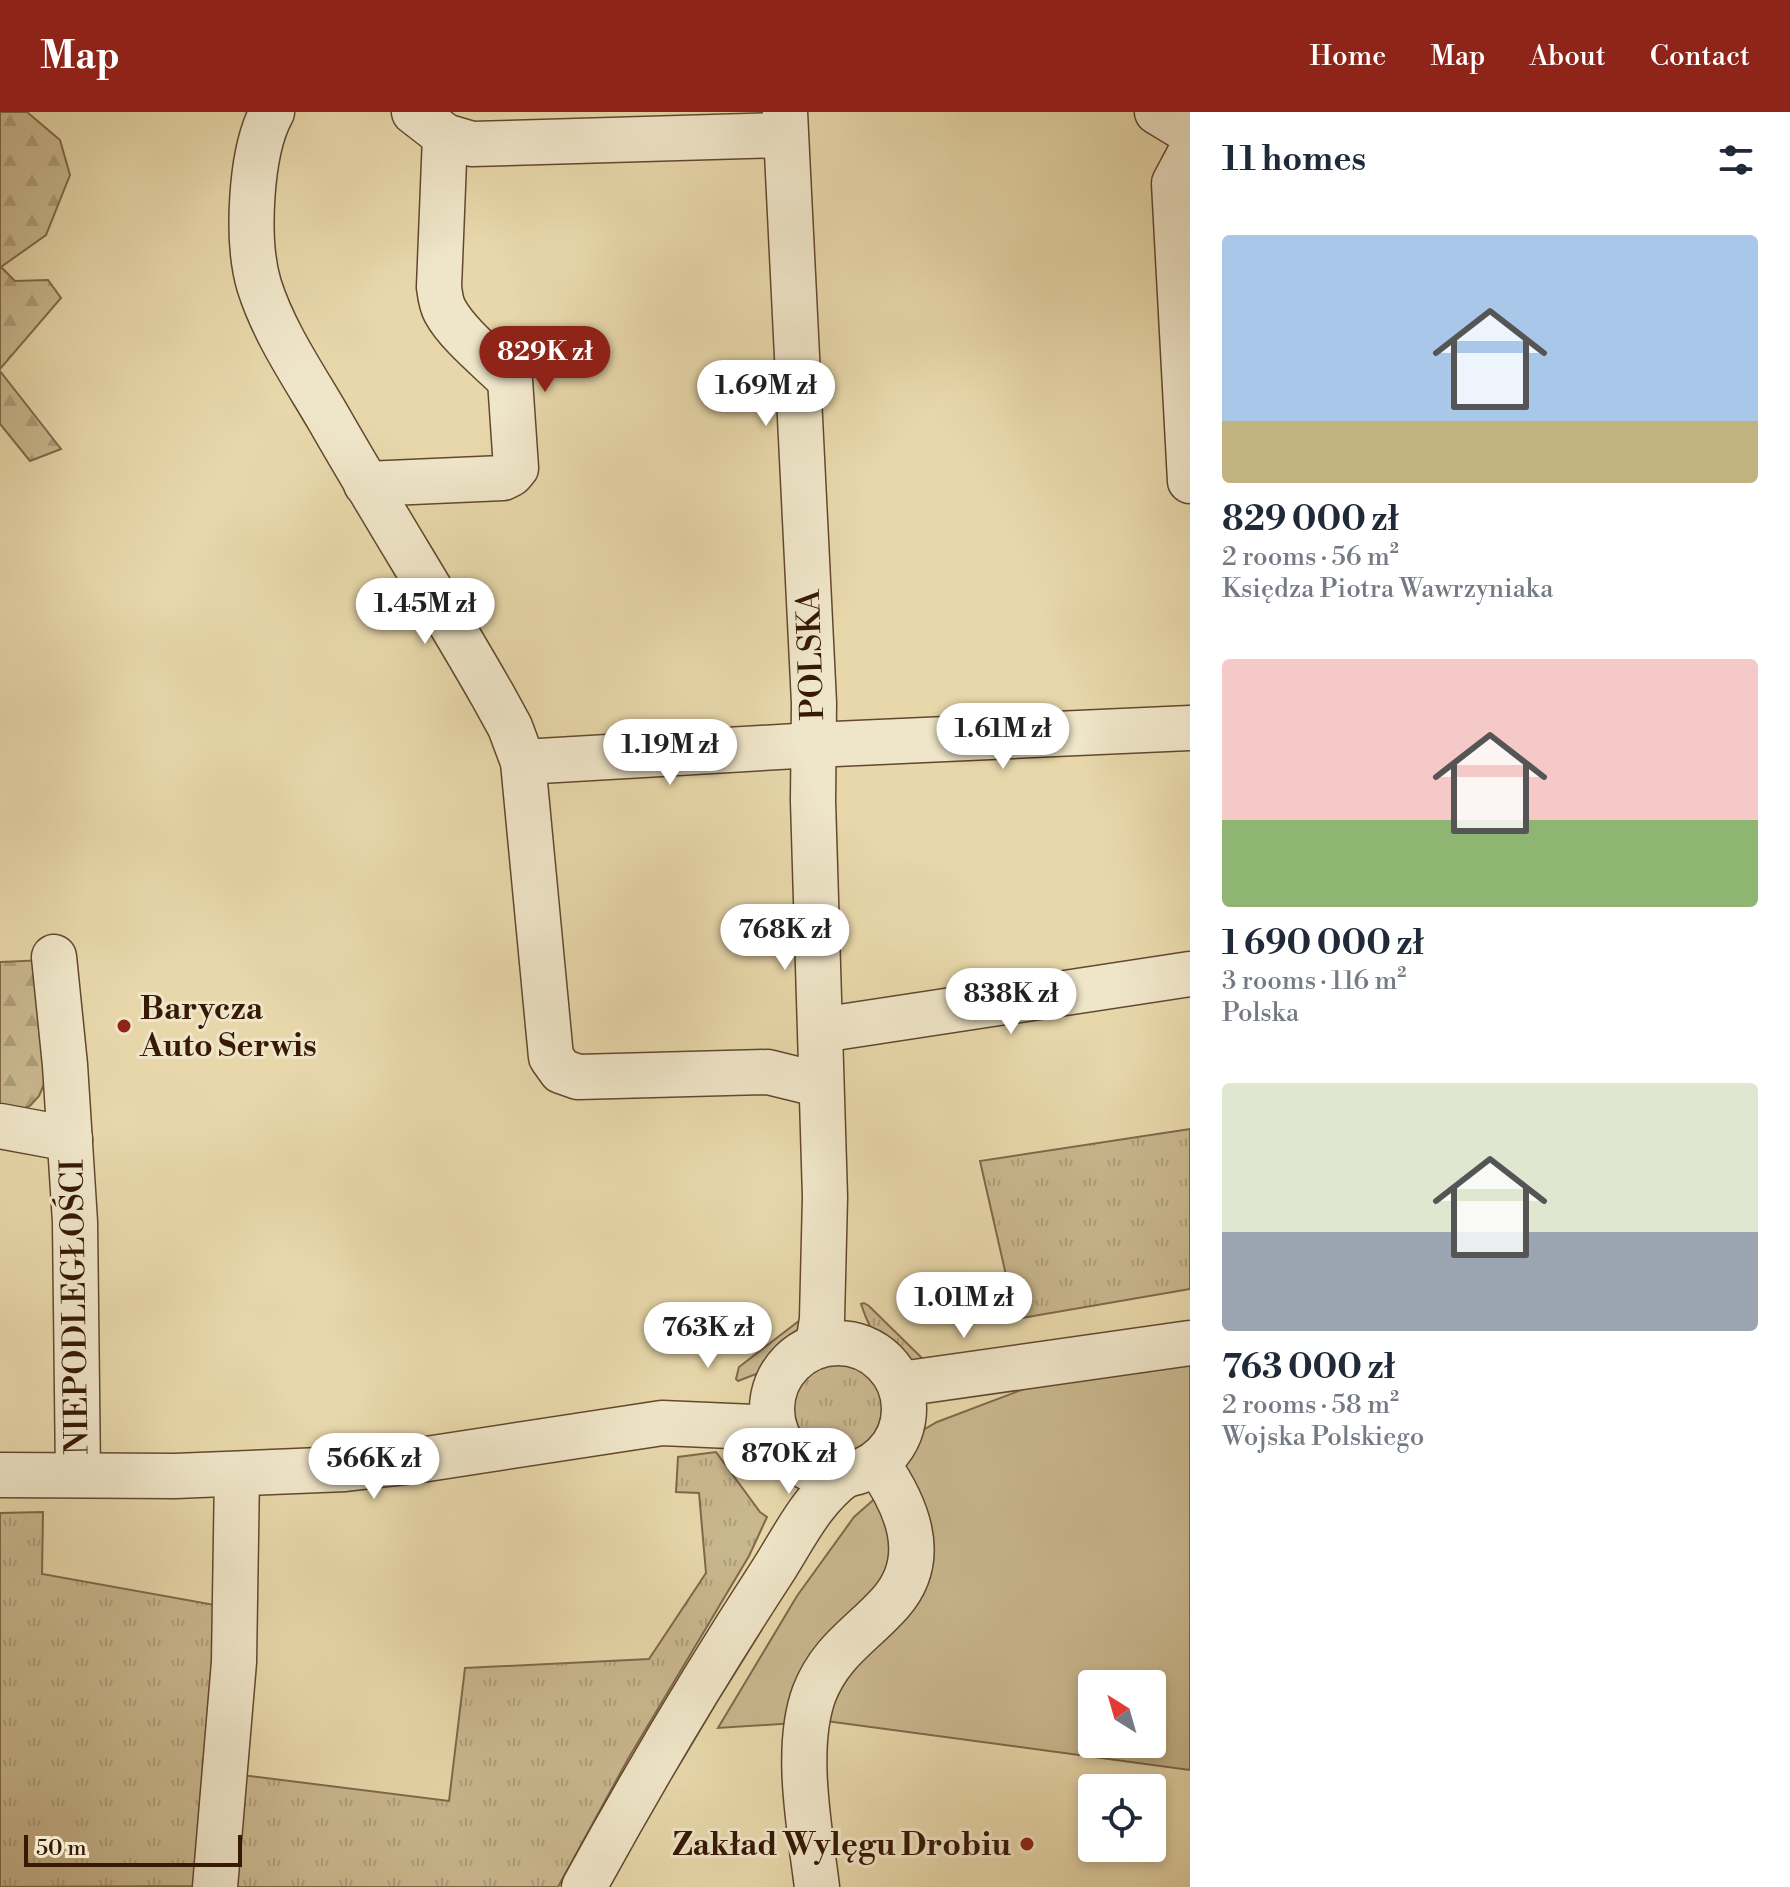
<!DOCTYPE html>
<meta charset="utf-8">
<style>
body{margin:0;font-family:"Libre Bodoni",serif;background:#f6f6f7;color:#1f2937;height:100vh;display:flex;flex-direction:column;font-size:30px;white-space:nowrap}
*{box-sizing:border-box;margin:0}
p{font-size:26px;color:#747a83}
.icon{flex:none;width:44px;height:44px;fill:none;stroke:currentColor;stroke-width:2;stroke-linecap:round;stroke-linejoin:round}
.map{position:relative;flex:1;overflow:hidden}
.side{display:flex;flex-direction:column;background:#fff;width:600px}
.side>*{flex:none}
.needle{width:52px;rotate:323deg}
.buttons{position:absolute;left:1078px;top:1558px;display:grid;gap:16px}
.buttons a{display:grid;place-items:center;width:88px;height:88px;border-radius:8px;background:#fff;box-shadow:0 4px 12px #0003;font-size:40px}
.scale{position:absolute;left:24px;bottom:20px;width:218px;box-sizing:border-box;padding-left:8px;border:4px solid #371905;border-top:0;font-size:22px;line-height:28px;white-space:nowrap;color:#371905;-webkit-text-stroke:6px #efe5c8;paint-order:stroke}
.price{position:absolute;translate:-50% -68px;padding:0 18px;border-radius:28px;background:#fff;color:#222;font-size:26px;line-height:52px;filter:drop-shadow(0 2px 4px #0008)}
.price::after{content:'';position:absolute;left:50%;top:48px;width:24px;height:18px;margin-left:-12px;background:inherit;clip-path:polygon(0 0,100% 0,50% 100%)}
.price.selected{background:#8f2418;color:#fff}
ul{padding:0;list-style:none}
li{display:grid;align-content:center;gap:16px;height:424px;padding:0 32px}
li span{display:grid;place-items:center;height:248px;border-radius:8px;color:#555}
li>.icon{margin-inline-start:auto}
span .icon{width:144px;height:144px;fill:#fffc;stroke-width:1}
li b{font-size:34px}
h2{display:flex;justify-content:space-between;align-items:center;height:96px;padding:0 32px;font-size:34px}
header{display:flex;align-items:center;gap:48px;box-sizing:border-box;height:112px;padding:0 40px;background:#8f2418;color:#fff}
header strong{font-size:38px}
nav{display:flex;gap:44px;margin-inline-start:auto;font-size:28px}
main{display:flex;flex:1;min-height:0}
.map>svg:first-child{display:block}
.grass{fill:url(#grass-tufts);stroke:#80684a;stroke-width:2}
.forest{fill:url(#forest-firs);stroke:#80684a;stroke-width:2}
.park{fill:#c9b78e;stroke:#80684a;stroke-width:2;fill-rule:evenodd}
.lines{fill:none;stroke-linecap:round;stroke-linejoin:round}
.minor-casing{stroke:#63482e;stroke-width:47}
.minor{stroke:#efe5c8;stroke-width:44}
.poi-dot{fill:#8f2418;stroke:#efe5c8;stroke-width:3}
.labels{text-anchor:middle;stroke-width:6;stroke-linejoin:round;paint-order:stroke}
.street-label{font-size:32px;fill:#371905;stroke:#efe5c8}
.poi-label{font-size:32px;font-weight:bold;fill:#371905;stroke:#efe5c8;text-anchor:start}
</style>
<header>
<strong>Map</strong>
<nav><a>Home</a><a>Map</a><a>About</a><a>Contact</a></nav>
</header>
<main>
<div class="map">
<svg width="1190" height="1775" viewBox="0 0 1190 1775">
<defs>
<pattern id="grass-tufts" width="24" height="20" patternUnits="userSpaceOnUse" patternTransform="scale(2)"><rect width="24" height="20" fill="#c9b78e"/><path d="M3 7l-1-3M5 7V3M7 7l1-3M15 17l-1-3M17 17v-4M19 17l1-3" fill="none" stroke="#ad9d79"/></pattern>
<pattern id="forest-firs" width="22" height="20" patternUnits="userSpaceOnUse" patternTransform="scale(2)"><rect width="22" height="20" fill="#c9b78e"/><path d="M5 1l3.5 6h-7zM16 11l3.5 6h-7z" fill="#ad9d79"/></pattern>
</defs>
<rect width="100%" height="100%" fill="#e7d7aa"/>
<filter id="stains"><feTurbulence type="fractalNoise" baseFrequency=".0025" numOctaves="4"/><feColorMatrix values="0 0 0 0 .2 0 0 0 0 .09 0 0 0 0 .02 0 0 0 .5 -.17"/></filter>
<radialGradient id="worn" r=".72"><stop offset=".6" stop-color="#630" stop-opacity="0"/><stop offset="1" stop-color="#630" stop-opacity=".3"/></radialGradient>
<g class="grass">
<path d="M1190 1017V1177L1016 1207 980 1049Z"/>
<path d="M864 1191 869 1194 926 1250 915 1256C883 1242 872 1225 861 1192Z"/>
<path d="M812 1199 799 1229 764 1259 738 1269 736 1267 739 1255Z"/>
<circle cx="837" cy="1296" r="45"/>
<path d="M716 1340 760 1400 767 1405 749 1444 628 1647 558 1775H234L242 1663 449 1689 465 1556 649 1547 706 1461 699 1381 676 1380 678 1345Z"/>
<path d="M43 1400 42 1462 215 1493 201 1774 0 1775V1401Z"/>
</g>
<g class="forest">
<path d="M0 0H27L60 28 70 63 46 123 1 155 15 169 48 168 61 186 0 257Z"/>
<path d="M0 259 61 337 30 349 0 312Z"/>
<path d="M46 848 50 958 39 984 30 994 0 1005V850Z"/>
</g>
<path class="park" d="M1190 1246V1658L826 1609 718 1616 797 1484 854 1405 879 1383 900 1338 911 1325 937 1310 1024 1277ZM1092 1572H1152V1632H1092Z"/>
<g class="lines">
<g class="minor-casing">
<g id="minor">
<path d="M272 0C250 40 246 129 259 173 274 221 304 264 329 307 382 400 440 491 493 584L510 615 523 650 551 945 561 959 578 965 768 960 821 973"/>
<path d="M414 0 445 24 472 32 785 23"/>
<path d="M785 0 814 591 813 689 825 1085 822 1207 818 1233"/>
<path d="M1157 0 1190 20"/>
<path d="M1190 41 1174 71 1190 369"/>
<path d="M366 372 503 366 511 362 516 356 510 268C491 249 458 223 445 199 441 192 440 183 439 175L445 24"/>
<path d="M523 650 813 633 1190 616"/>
<path d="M54 845 65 953 75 1110 78 1363"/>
<path d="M821 918 1190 862"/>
<path d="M0 1014 70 1027"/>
<circle cx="838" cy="1297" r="66"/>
<path d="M901 1272 1190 1231"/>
<path d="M0 1363 175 1364 345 1357 414 1349 662 1311 754 1315 779 1327"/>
<path d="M215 1775 234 1550 237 1362"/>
<path d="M584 1775C643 1667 705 1563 772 1460 794 1426 811 1388 845 1363"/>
<path d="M817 1775C810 1718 794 1637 814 1582 831 1538 862 1523 891 1490 930 1445 906 1392 877 1351"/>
</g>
</g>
<use href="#minor" class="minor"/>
</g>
<g class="poi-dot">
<circle cx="124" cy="914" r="8"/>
<circle cx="1027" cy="1732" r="8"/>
</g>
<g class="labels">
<g class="street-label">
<text transform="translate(810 543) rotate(-92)" y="11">POLSKA</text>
<text transform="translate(74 1195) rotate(-91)" y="11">NIEPODLEGŁOŚCI</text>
</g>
<g class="poi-label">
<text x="140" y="907">Barycza<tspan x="140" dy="37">Auto Serwis</tspan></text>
<text x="1011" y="1743" text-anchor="end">Zakład Wylęgu Drobiu</text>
</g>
</g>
<rect width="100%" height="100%" filter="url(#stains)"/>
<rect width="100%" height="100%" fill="url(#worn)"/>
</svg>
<div class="buttons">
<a><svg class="needle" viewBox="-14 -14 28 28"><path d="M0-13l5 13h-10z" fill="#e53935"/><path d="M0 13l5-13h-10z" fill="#747a83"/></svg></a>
<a><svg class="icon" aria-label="locate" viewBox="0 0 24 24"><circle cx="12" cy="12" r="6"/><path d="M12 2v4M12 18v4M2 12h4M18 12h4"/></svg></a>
</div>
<div class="scale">50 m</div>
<b class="price selected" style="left:545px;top:282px">829K zł</b>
<b class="price" style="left:766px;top:316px">1.69M zł</b>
<b class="price" style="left:425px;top:534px">1.45M zł</b>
<b class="price" style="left:1003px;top:659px">1.61M zł</b>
<b class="price" style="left:670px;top:675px">1.19M zł</b>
<b class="price" style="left:785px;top:860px">768K zł</b>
<b class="price" style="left:1011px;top:924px">838K zł</b>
<b class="price" style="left:964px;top:1228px">1.01M zł</b>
<b class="price" style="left:708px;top:1258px">763K zł</b>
<b class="price" style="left:789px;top:1384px">870K zł</b>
<b class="price" style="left:374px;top:1389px">566K zł</b>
</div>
<section class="side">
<h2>11 homes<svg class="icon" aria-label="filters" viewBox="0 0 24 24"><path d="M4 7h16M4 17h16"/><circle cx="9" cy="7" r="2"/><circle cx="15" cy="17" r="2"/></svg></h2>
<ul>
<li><span style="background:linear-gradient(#a9c7e8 75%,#c2b280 0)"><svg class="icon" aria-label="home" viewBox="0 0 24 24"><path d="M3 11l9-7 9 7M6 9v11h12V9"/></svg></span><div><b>829 000 zł</b><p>2 rooms · 56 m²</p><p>Księdza Piotra Wawrzyniaka</p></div></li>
<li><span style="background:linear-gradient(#f6c9c9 65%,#8fb573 0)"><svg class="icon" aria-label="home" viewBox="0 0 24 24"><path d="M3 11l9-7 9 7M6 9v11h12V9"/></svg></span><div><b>1 690 000 zł</b><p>3 rooms · 116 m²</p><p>Polska</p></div></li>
<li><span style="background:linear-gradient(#dfe7d0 60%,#9aa5b1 0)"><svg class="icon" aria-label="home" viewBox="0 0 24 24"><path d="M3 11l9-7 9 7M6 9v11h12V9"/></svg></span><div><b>763 000 zł</b><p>2 rooms · 58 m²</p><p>Wojska Polskiego</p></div></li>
</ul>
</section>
</main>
